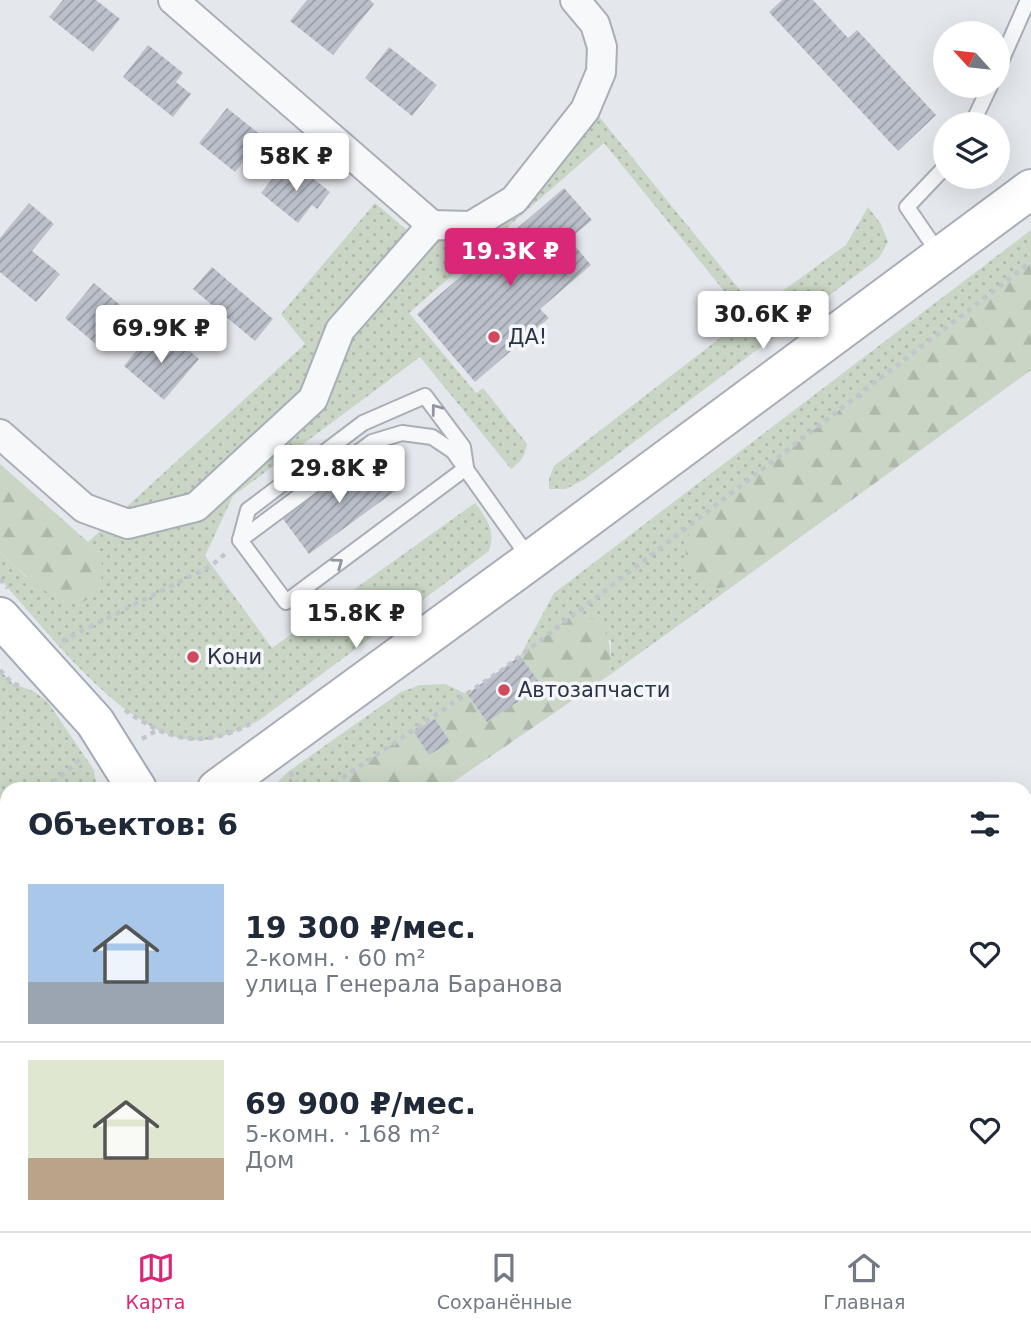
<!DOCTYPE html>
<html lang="ru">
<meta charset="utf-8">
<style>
body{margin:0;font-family:"DejaVu Sans",sans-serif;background:#f2f2f3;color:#1f2937;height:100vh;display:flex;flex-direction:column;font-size:26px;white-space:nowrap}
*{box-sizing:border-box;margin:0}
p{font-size:23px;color:#747a83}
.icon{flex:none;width:38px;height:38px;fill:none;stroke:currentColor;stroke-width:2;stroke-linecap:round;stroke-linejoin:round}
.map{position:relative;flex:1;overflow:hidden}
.side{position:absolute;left:0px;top:782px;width:1032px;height:450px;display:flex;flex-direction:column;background:#fff;border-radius:21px 21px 0 0;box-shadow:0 7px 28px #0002}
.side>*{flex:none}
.needle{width:46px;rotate:297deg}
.tools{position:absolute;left:933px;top:21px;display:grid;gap:14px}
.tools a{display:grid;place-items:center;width:77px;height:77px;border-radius:50%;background:#fff;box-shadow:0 7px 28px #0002;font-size:35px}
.price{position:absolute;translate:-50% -60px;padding:0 16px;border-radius:7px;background:#fff;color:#222;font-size:23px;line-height:46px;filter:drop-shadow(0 2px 4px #0008)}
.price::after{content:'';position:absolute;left:50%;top:42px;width:21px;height:16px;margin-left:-10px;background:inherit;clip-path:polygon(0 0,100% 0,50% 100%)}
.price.active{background:#db2777;color:#fff}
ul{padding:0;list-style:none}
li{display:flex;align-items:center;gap:21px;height:175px;padding:0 28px}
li+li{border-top:2px solid #e0e1e3}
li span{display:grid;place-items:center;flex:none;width:196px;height:140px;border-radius:0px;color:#555}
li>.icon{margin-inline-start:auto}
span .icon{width:84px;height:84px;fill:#fffc;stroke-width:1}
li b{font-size:30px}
h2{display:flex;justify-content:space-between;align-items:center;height:84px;padding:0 28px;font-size:30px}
.menu{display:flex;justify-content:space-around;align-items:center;height:98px;border-top:2px solid #e0e1e3;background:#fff;font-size:19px;color:#747a83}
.menu a{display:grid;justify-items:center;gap:4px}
.menu .active{color:#db2777}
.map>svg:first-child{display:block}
.grass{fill:url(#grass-dots)}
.forest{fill:url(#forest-firs)}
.building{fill:url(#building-hatch)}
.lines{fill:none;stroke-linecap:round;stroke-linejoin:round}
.lane-casing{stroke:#a9aeb7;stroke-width:18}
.street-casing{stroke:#a9aeb7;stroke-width:32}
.secondary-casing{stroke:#a9aeb7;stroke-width:42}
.primary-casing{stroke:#a3abb8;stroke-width:42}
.path{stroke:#c2c5cb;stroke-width:4.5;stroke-dasharray:5 5;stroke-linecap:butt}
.lane{stroke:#f7f8fa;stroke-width:14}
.street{stroke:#f7f8fa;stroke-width:28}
.secondary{stroke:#fff;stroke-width:38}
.primary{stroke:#fff;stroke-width:38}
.oneway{stroke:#9196a0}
.poi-dot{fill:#d1495b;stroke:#f4f6f9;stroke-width:2.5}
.labels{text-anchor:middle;stroke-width:7;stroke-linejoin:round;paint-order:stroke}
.poi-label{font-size:21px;fill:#2b3445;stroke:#f4f6f9;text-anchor:start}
</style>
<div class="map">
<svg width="1031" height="1231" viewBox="0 0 1031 1231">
<defs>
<pattern id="grass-dots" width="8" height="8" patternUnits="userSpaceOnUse" patternTransform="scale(1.75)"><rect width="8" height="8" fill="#c9d6c5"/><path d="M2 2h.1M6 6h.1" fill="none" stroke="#adb8ab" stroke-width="1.8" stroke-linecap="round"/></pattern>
<pattern id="forest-firs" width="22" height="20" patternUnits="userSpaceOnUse" patternTransform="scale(1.75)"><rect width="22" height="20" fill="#c9d6c5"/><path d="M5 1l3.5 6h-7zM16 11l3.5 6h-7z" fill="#adb8ab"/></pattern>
<pattern id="building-hatch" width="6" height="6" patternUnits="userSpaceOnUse" patternTransform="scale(1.75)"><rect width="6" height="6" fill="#bbc0ca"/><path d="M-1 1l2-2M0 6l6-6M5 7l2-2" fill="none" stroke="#989da6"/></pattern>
</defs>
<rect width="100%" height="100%" fill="#e4e7ec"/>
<g class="grass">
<path d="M597 114 756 310 846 245 868 207 881 224 888 242 879 258 585 479 566 489H549V479L554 466 746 318 604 143 409 313 476 393 483 388 527 444C525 456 521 462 511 469L420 357 233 496 205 556 272 648 475 503C487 519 496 530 489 551L258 721C236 731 216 742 191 740 124 734 44 627 0 579V552L26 577 101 581V556L88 542 305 344 281 314 375 203 421 242 474 239Z"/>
<path d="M1031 230V262L697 520 721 588 740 581 611 674V640L520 656 554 593Z"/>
<path d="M0 670 12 683 33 691 47 701 94 770 97 789H7V913L0 918V825L3 822 0 818Z"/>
<path d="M445 684 467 694 326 789H270L289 771 401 692 420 685Z"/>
<path d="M7 964V1075L0 1080V969Z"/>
</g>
<g class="forest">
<path d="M1031 262V370L740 581C733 583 726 588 719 588 695 587 681 562 687 540 689 533 694 526 697 520Z"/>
<path d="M0 464 88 542 101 556C103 571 103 585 91 597 67 620 16 567 0 552Z"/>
<path d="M573 615C611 616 611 645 611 674L443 789H326L467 694 487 722 541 686 520 656Z"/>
</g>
<g class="building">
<path d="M63 0H96L120 19 93 52 49 17Z"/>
<path d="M307 0H370L374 4 333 55 290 21Z"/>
<path d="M782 0H813L848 38 857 30 936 115 898 151 769 12Z"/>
<path d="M148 45 183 73 176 82 191 94 173 117 123 77Z"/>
<path d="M389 47 437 85 412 116 365 78Z"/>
<path d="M227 108 263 137 235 172 199 143Z"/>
<path d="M294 163 330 192 317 209 312 205 298 223 261 193 276 174 282 179Z"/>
<path d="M564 188 592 220 569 239 591 265 540 309 549 318 475 382 417 314Z"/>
<path d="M29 203 54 224 32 251 60 274 36 302 0 272V238Z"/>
<path d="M212 267 273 319 255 341 193 289Z"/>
<path d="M94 283 133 316 104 351 65 318Z"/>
<path d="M149 335 166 350 176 339 199 359 164 400 124 366Z"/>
<path d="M369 456 395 491 309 554 283 519Z"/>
<path d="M520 656 542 686 487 722 467 694Z"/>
<path d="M435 719 450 742 429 755 414 732Z"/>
<path d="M7 1082V1125L2 1129 0 1125V1087Z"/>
<path d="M735 1225H782L787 1231H739Z"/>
</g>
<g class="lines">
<g class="lane-casing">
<g id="lane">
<path d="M998 68 1028 0"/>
<path d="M972 124 990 86"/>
<path d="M940 255 907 207 945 167"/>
<path d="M240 540 372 442 402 433 432 437 453 451 530 559"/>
<path d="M240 540 248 510 363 423 425 396 463 447 466 467"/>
<path d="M240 540 286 602 466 468"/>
</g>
</g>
<g class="street-casing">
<g id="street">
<path d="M173 0 432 225"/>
<path d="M0 434 84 508 128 524 196 507 313 399 340 330 432 225 471 226 514 200 585 110 601 72 602 47 595 24 575 0"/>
</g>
</g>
<g class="secondary-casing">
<g id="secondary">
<path d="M217 789 531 560 1031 189"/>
<path d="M0 945 7 940"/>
</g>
</g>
<g class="primary-casing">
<g id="primary">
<path d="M0 617 95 722 137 789"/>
<path d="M177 1231 179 1225"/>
</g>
</g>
<g class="path">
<path d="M0 579 8 588"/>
<path d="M62 641 211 566 226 553"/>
<path d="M0 670 12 683 20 686"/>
<path d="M125 710C168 741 202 749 250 724"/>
<path d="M142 739 157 730"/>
<path d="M290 772 301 789"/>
<path d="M45 789 82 758"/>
<path d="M326 789 502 670 1031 262"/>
<path d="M0 801 7 810"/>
<path d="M0 849 7 844"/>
<path d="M0 1065 7 1060"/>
<path d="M131 1231 136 1225"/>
</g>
<use href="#lane" class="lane"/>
<use href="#street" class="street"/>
<use href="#secondary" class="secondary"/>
<use href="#primary" class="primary"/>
</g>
<defs><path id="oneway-chevron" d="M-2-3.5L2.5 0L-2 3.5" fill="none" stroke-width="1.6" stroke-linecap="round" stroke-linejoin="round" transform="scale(1.75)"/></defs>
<g class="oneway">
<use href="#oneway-chevron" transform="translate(436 409) rotate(-127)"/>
<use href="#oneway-chevron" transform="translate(338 563) rotate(-36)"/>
</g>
<g class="poi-dot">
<circle cx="494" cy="337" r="7"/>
<circle cx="193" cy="657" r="7"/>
<circle cx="504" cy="690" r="7"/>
</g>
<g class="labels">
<g class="poi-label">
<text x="508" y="344">ДА!</text>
<text x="207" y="664">Кони</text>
<text x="518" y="697">Автозапчасти</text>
</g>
</g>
</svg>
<div class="tools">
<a><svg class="needle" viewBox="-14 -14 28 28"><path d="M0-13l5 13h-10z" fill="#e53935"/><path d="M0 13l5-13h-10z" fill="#747a83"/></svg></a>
<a><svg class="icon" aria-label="layers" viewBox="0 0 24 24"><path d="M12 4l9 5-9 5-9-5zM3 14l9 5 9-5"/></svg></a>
</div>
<b class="price" style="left:296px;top:193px">58K ₽</b>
<b class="price active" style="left:510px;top:288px">19.3K ₽</b>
<b class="price" style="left:763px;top:351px">30.6K ₽</b>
<b class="price" style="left:161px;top:365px">69.9K ₽</b>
<b class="price" style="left:339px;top:505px">29.8K ₽</b>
<b class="price" style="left:356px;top:650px">15.8K ₽</b>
<section class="side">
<h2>Объектов: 6<svg class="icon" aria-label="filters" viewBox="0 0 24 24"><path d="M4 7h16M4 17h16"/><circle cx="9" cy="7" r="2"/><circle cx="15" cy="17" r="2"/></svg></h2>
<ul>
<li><span style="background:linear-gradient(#a9c7e8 70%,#9aa5b1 0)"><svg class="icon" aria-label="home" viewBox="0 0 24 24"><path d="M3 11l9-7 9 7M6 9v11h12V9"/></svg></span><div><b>19 300 ₽/мес.</b><p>2-комн. · 60 m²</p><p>улица Генерала Баранова</p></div><svg class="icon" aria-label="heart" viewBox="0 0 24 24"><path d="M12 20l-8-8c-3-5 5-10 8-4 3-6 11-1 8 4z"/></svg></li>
<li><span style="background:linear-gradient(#dfe7d0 70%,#b9a48a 0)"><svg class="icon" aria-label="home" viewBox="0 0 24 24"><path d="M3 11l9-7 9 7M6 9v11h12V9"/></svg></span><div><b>69 900 ₽/мес.</b><p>5-комн. · 168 m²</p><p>Дом</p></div><svg class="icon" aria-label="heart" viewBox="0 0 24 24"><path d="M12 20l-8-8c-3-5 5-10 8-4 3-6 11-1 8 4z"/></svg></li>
</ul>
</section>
</div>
<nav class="menu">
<a class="active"><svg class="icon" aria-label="map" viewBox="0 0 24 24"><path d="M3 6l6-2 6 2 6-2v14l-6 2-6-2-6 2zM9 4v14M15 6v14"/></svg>Карта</a>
<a><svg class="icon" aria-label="saved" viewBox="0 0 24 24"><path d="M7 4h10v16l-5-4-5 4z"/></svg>Сохранённые</a>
<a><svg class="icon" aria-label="home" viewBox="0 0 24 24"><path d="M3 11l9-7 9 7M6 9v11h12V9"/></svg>Главная</a>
</nav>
